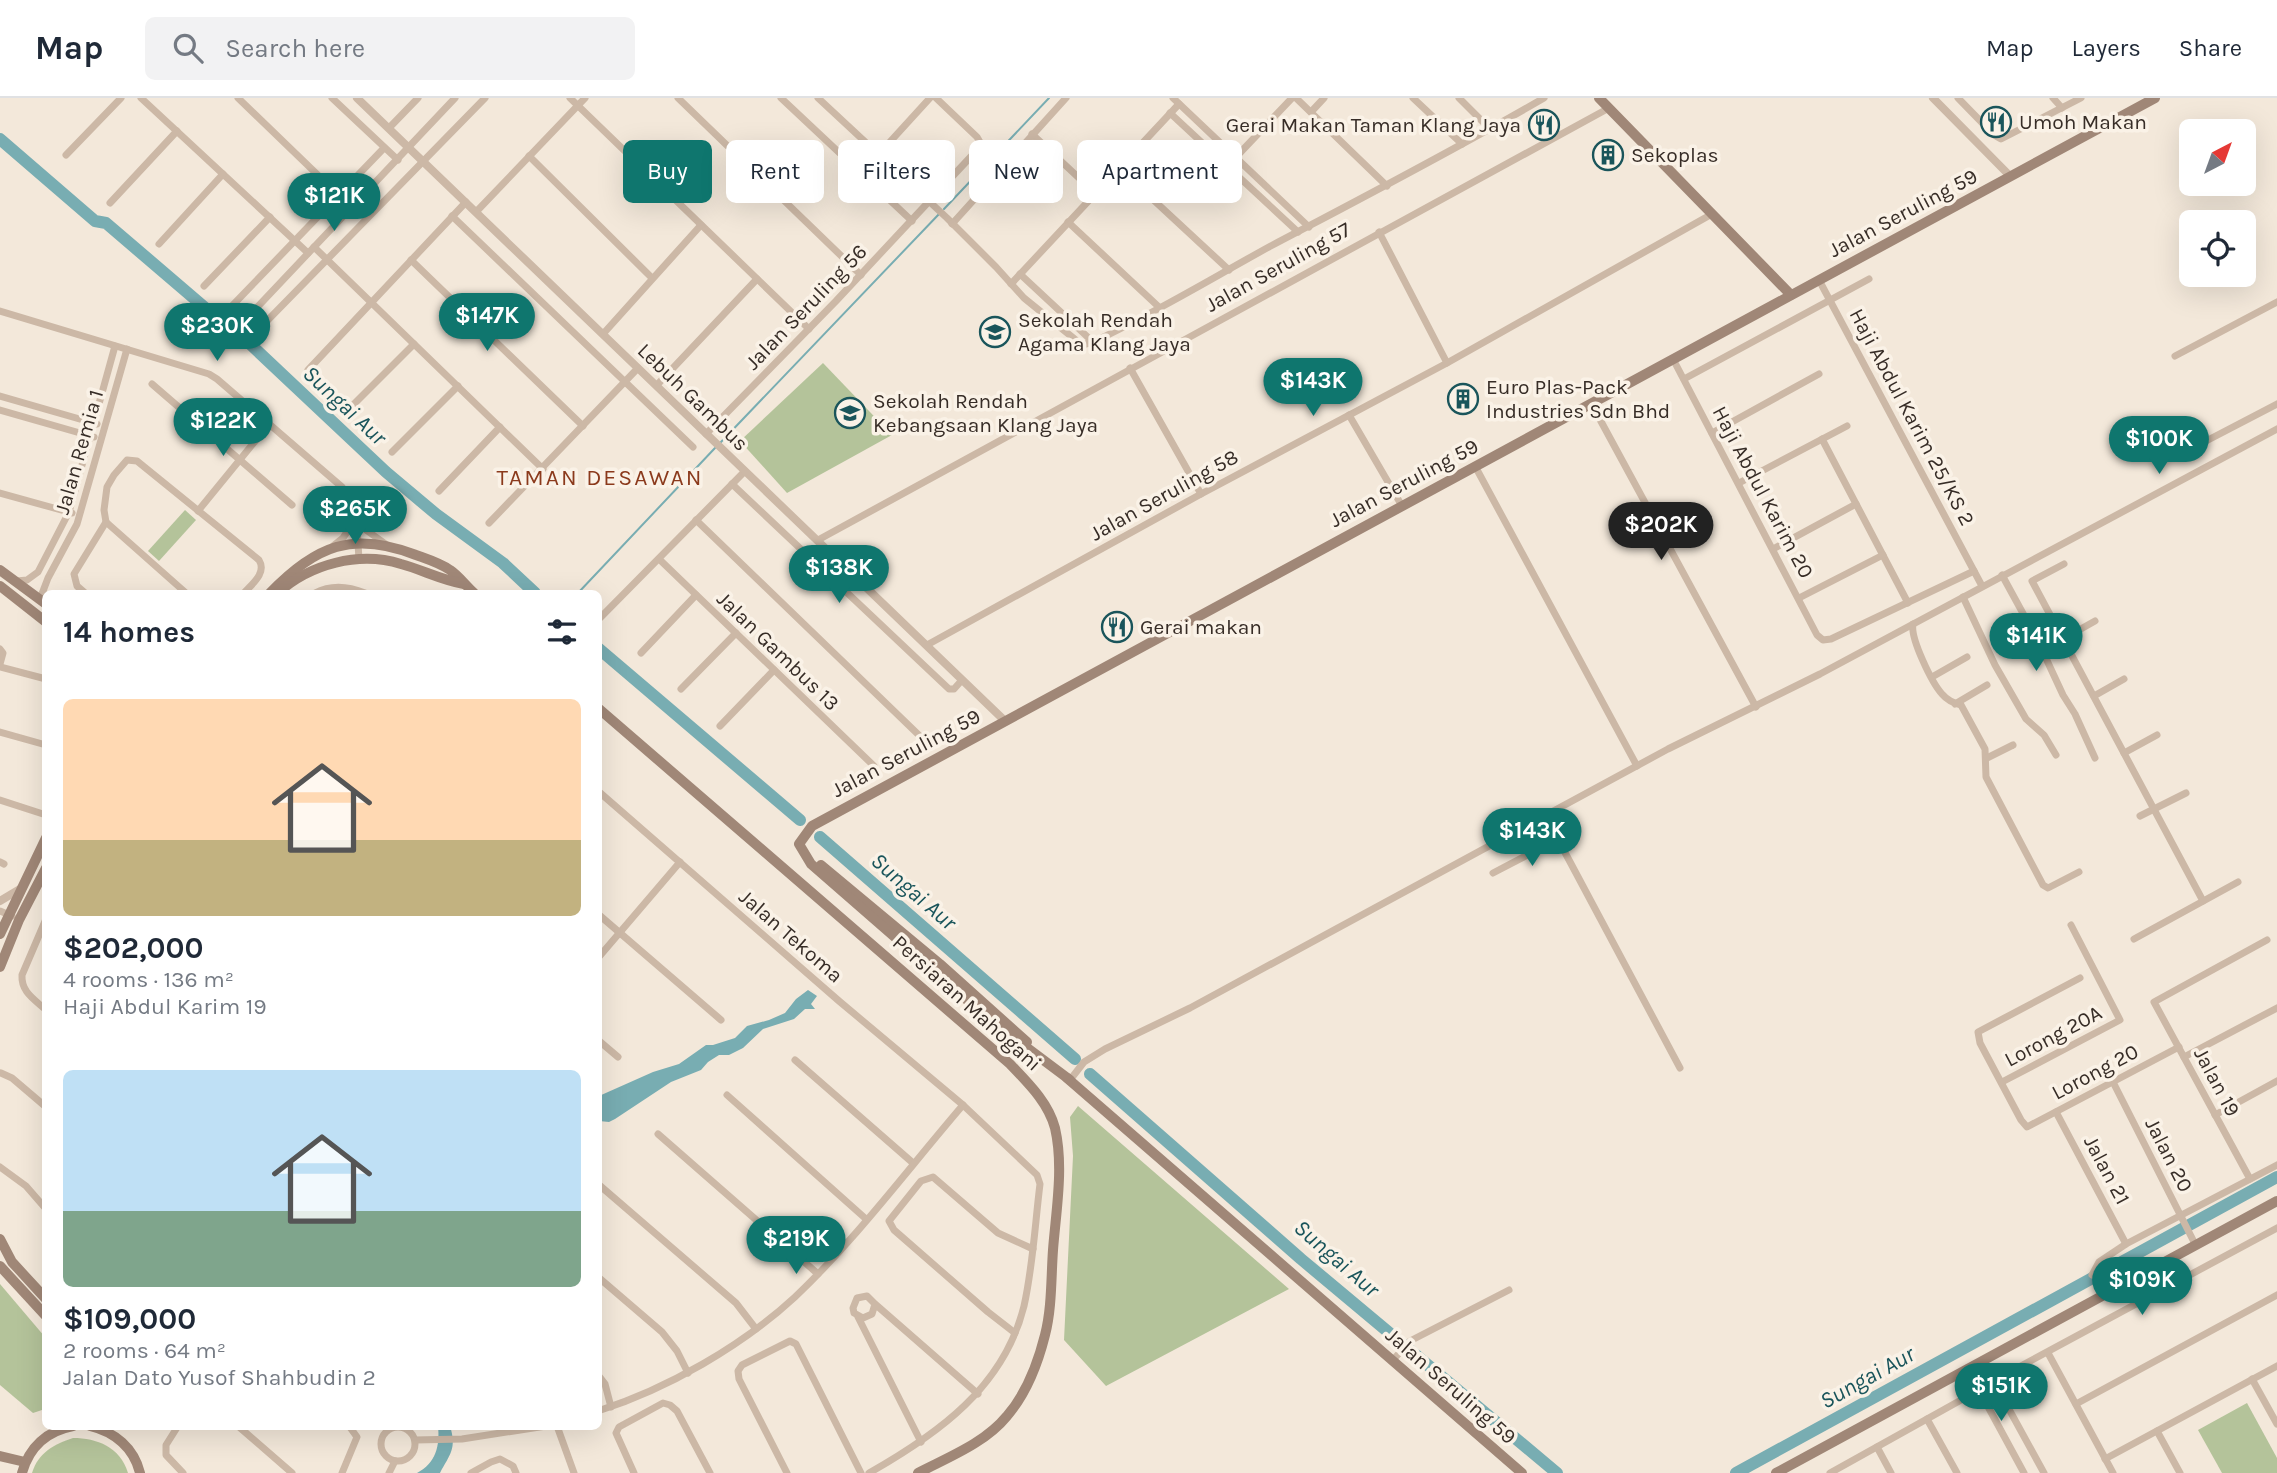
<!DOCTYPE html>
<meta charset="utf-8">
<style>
body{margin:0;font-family:Karla,sans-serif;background:#f2f2f3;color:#1f2937;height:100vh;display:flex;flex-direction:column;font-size:26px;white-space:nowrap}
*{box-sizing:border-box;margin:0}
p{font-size:23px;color:#747a83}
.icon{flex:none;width:38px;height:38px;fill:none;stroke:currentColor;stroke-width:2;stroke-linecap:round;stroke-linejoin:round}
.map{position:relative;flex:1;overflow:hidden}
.details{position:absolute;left:42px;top:492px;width:560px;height:840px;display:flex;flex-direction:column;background:#fff;border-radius:10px;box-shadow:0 7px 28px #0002}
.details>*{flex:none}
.hud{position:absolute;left:623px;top:42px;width:665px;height:63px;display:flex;gap:14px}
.needle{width:46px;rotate:41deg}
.fabs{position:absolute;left:2179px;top:21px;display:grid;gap:14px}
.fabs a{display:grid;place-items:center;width:77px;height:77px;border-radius:10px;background:#fff;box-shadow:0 7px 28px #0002;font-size:35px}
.price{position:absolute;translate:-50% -60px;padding:0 16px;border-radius:24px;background:#0f766e;color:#fff;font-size:23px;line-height:46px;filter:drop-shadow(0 2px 4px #0008)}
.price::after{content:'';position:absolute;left:50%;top:42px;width:21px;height:16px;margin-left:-10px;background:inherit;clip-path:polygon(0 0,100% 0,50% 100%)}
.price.active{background:#222;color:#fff}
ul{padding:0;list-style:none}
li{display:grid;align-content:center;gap:14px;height:371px;padding:0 21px}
li span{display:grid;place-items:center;height:217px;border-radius:10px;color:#555}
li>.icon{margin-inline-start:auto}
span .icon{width:126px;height:126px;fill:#fffc;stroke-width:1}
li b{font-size:30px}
h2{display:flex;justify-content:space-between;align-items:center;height:84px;padding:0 21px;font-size:30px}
.pill{padding:0 24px;border-radius:10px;background:#fff;box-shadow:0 7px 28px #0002;font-size:24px;line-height:63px}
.pill.active{background:#0f766e;color:#fff}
header{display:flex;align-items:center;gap:42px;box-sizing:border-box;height:98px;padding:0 35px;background:#fff;border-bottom:2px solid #e0e1e3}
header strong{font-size:33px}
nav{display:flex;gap:38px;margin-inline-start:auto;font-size:24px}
.search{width:490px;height:63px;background:#f2f2f3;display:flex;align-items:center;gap:18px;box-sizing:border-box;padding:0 24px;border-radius:10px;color:#747a83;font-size:26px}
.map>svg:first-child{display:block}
.green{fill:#b4c39a}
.water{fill:#78adb2}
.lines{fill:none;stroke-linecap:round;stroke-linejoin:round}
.stream{stroke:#78adb2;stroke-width:2}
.river{stroke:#78adb2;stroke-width:12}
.minor{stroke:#ccb8a6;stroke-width:7}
.tertiary{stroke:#ccb8a6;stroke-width:8}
.secondary{stroke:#a08777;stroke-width:10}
.labels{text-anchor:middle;stroke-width:7;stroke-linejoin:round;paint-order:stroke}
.poi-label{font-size:21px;fill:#372d27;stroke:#faf2e7;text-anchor:start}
.street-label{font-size:21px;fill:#372d27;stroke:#faf2e7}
.water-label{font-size:23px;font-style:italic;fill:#1a555b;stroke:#faf2e7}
.neighbourhood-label{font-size:23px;letter-spacing:2px;fill:#8b3a1c;stroke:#faf2e7}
</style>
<header>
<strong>Map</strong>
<div class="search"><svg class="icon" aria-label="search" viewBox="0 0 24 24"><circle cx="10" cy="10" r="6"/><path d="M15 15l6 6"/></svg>Search here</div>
<nav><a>Map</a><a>Layers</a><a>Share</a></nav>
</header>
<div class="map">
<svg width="2277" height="1375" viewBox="0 0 2277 1375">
<rect width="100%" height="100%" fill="#f3e8da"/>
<g class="green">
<path d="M823 265 892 337 787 395 740 343Z"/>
<path d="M185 412 196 422 159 463 148 453Z"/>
<path d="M1078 1008 1289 1191 1106 1288 1064 1242 1073 1058 1070 1019Z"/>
<path d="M0 1186 45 1239V1311L33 1315 0 1287Z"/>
<path d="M2247 1305 2277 1360V1375H2222L2198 1332Z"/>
<path d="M73 1340C97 1340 120 1349 128 1375H32C38 1355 54 1346 73 1340Z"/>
</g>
<g class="water">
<path d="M808 892 817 898 811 906 815 911H805L794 921 763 931 743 950 729 957H719L708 964 701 972 671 984 615 1021 609 1024 599 1023V998L653 974 679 966 706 947H713L735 940 747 928 769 922 785 915 796 901Z"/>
<path d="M438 1328H450C457 1351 450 1356 440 1375H417C436 1365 440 1348 438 1328Z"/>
</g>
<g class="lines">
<g class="stream">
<path d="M944 111 1049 0"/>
<path d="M721 344 940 115"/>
<path d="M578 495 715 350"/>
</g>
<g class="river">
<path d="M0 41 95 123 106 125 210 214 224 231 249 245 386 374 436 416 503 465 535 495"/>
<path d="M598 550 800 722"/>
<path d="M820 739 1075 961"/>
<path d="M1090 976 1301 1161 1557 1375"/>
<path d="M1736 1375 2277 1079"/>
</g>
<g class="minor">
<path d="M141 0 308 155"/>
<path d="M238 0 352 110"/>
<path d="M332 0 398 62"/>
<path d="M570 0 809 231"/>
<path d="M678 0 861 177"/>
<path d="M781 0 912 123"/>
<path d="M818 0 947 120 996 169 1024 200 1082 247 1093 244C1153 216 1209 182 1267 150 1360 101 1453 53 1544 0"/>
<path d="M1173 0 1309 129"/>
<path d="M1296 0 1387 88"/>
<path d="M1413 0 1462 46"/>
<path d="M1459 0 1490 31"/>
<path d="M1958 0 1994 37 2001 41 2081 0"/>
<path d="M2053 0 2062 10"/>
<path d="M1311 14 1324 0"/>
<path d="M1170 15 1298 134"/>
<path d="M389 30 418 0"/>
<path d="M1032 36 1095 95"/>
<path d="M66 57 121 0"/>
<path d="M878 57 930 0"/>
<path d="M529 58 652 180"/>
<path d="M1236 59 1292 0"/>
<path d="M1119 70 1229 172"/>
<path d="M110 105 177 33"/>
<path d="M476 114 585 0"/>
<path d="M452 118 693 349"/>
<path d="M1068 124 1161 211"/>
<path d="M952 126 1066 0"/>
<path d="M1379 134 1447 265"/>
<path d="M159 146 223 76"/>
<path d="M314 149 543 371"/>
<path d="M411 162 583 328"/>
<path d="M1020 176 1093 244"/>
<path d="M1819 182 1982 488"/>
<path d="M1011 186 1179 6"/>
<path d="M204 188 270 119"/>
<path d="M230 210 384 50"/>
<path d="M0 213 209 276 217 281 342 389C359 410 357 436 359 461"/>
<path d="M246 221 455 0"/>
<path d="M264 226 485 0"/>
<path d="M603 236 701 127"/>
<path d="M2175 258 2277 204"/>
<path d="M1673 261 1817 537 1823 542 1831 541 1974 473"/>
<path d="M1130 270 1201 396"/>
<path d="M308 272 466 104"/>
<path d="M1684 281 1869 181"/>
<path d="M152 286 292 407"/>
<path d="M657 287 757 181"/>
<path d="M0 298 97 326"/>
<path d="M1591 305 1756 609"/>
<path d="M0 312 94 339"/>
<path d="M346 314 414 246"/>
<path d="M1349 317 1402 408"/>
<path d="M1712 335 1819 276"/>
<path d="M706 336 836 203 978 51 981 46 977 39 936 0"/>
<path d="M1822 341 1908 505"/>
<path d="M2208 342 2277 306"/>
<path d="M392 354 458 288"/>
<path d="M1475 368 1637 668"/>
<path d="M1739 385 1847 328"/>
<path d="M732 386 949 591H954L962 582"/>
<path d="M439 393 500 329"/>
<path d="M0 395 72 415"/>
<path d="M198 413 269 326"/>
<path d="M356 421 366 432 387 447"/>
<path d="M696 422 925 643"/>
<path d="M106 424 186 495"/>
<path d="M489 425 638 270"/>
<path d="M818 442 1609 10"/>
<path d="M333 448 343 440 356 420"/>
<path d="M1773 451 1856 406"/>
<path d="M659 461 874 668"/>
<path d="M2064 466 2032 483 2203 803"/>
<path d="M2002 477 2037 541 2063 597 2075 616 2095 660"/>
<path d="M17 483 27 482 38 474 69 414 115 248"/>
<path d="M85 495 77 488 74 476 106 424 104 412 107 389 114 377 127 362 137 363 259 462C267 475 252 486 244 495"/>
<path d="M315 495C332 486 348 488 365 495"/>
<path d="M1963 499 1995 567 2026 621 2044 637 2056 657"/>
<path d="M1799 500 1883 457"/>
<path d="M40 501 48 480 77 426 127 251"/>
<path d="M598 522 745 373"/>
<path d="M1913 526C1910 540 1932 585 1942 596 1947 602 1953 605 1961 607L1985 651 1986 679 2043 787 2048 790 2079 774"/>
<path d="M2063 541 2095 523"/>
<path d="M927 547 1201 396 1447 265 1712 116"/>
<path d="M0 551 3 555 0 566"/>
<path d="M641 555 696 497"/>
<path d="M0 569 46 581"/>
<path d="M1932 579 1967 559"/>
<path d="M681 591 736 535"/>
<path d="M2094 598 2124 581"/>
<path d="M1955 606 1987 587"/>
<path d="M720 628 774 572"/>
<path d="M0 634 46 647"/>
<path d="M2124 655 2157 637"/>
<path d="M1987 660 2013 647"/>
<path d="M598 693 839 903 963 1007 1037 1077 1040 1086C1035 1126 1033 1168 1024 1208 1004 1289 938 1336 869 1375"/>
<path d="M0 702 43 716"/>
<path d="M1545 717 1680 970"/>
<path d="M2140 718 2186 695"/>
<path d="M0 764 4 766"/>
<path d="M1493 775 1558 741"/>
<path d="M0 813 12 818"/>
<path d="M598 816 721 922"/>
<path d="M46 821 22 877C21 894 34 901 46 912"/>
<path d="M2134 841 2238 784"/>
<path d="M598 860 680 764"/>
<path d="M2080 880 1978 934 1980 945 2021 1022 2027 1029 2179 949"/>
<path d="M598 942 618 959"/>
<path d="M2184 959 2277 910"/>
<path d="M795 962 913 1065"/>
<path d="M1 975 12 980 46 1009"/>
<path d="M1070 982 1084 964 1105 951 1190 910 1668 651 1820 576 2277 331"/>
<path d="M2002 984 2120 922 2071 827"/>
<path d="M2113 984 2195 1146"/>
<path d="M727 997 866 1121"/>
<path d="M2056 1014 2126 1146"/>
<path d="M2215 1017 2277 983"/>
<path d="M658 1036 818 1176"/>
<path d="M0 1069 26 1088 46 1111"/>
<path d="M2250 1081 2154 904 2267 842"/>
<path d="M598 1086 736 1205 756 1231"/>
<path d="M2092 1177 2099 1164 2126 1146 2277 1067"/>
<path d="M598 1179 662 1234 677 1253 688 1275"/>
<path d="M875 1206 872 1216 863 1220 854 1215 853 1210 857 1200 867 1198 875 1206 978 1296"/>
<path d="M858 1219 921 1344"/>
<path d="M1015 1235 988 1214 894 1132 889 1123 921 1083 933 1079 998 1135 1033 1151"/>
<path d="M2048 1255 2113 1375"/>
<path d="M1393 1262 1410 1243 1509 1192"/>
<path d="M1982 1262 2044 1375"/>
<path d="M1967 1270 2024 1375"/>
<path d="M598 1277 605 1286 611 1309"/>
<path d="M2252 1281 2277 1326"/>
<path d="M1993 1283 2277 1130"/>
<path d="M2076 1306 2277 1197"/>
<path d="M598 1313C667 1291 742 1248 795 1199 856 1141 908 1071 963 1007"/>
<path d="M1927 1321 1957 1375"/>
<path d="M178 1328 166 1347V1357L183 1375"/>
<path d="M238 1328 292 1375"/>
<path d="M557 1328 574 1375"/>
<circle cx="398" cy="1346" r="17"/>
<path d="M2157 1333 2180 1375"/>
<path d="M415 1342 462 1341 546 1328"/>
<path d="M1877 1349 1891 1375"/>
<path d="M2105 1361 2277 1268"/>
<path d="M342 1375 357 1339 349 1328"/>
<path d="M389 1375 395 1363"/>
<path d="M471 1375 491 1364 500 1361 513 1368 516 1375"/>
<path d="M634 1375 616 1335 619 1329 663 1305 670 1307 677 1313 710 1375"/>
<path d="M787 1375 739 1281 738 1273 742 1267 790 1243 796 1246 861 1375"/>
<path d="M1830 1375 1979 1292"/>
</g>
<g class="tertiary">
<path d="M357 0 1005 623"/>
<path d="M1933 0 2010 78"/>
<path d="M0 803 20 791"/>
</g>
<g class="secondary">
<path d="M1599 0 1791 197"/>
<path d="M0 472 46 506"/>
<path d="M0 488 46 524"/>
<path d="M270 495C315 448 353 432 416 457 427 461 440 465 450 472 459 478 466 488 474 495"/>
<path d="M278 495C310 466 359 453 401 466 423 472 441 482 464 486"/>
<path d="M598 610 1010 966C1028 985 1048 1004 1055 1030 1064 1069 1056 1113 1053 1152 1051 1180 1052 1210 1045 1237 1038 1265 1026 1296 1007 1318 985 1345 949 1359 918 1375"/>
<path d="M821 767 940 866 1027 944"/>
<path d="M0 836 46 740"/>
<path d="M0 869 19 822 46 770"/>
<path d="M1067 980 1522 1375"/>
<path d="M1070 982 990 922 811 766 799 746 812 728 2155 0"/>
<path d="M0 1141 12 1164 46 1201"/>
<path d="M0 1168 46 1218"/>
<path d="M90 1328C115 1334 134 1350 140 1375"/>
<path d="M0 1358 25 1364"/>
<path d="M22 1375C29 1349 47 1333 73 1328"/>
<path d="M1776 1375 2277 1103"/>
</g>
</g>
<defs>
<g id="restaurant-ring" transform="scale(1.575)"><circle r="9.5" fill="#faf2e7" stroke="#1a555b" stroke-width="1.5"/><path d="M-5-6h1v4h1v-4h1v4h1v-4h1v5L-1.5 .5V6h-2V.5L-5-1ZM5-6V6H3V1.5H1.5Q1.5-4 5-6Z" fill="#1a555b"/></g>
<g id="building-ring" transform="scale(1.575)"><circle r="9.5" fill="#faf2e7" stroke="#1a555b" stroke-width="1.5"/><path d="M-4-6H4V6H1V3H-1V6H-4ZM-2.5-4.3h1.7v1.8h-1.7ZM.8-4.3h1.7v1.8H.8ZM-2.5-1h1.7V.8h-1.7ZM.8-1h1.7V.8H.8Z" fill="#1a555b"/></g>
<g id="school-ring" transform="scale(1.575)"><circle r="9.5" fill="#faf2e7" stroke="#1a555b" stroke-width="1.5"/><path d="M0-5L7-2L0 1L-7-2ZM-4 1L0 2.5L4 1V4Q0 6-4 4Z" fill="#1a555b"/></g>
</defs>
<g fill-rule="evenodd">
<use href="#restaurant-ring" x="1996" y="24"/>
<use href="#restaurant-ring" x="1544" y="27"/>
<use href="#building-ring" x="1608" y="57"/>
<use href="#school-ring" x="995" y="234"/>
<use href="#building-ring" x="1463" y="301"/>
<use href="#school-ring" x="850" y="315"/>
<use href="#restaurant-ring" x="1117" y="529"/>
</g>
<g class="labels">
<g class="poi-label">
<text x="2019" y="31">Umoh Makan</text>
<text x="1521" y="34" text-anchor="end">Gerai Makan Taman Klang Jaya</text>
<text x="1631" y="64">Sekoplas</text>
<text x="1018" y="229">Sekolah Rendah<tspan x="1018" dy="24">Agama Klang Jaya</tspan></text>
<text x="1486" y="296">Euro Plas-Pack<tspan x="1486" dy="24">Industries Sdn Bhd</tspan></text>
<text x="873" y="310">Sekolah Rendah<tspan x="873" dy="24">Kebangsaan Klang Jaya</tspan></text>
<text x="1140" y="536">Gerai makan</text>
</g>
<g class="street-label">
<text transform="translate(1903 115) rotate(-28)" y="7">Jalan Seruling 59</text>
<text transform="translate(1278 169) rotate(-29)" y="7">Jalan Seruling 57</text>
<text transform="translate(806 209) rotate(-46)" y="7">Jalan Seruling 56</text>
<text transform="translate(693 299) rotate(44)" y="7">Lebuh Gambus</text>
<text transform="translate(1912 319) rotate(62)" y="7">Haji Abdul Karim 25/KS 2</text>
<text transform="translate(79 354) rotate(-74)" y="7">Jalan Remia 1</text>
<text transform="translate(1404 385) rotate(-28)" y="7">Jalan Seruling 59</text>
<text transform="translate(1763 394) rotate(62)" y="7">Haji Abdul Karim 20</text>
<text transform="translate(1164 397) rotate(-29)" y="7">Jalan Seruling 58</text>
<text transform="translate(778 553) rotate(44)" y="7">Jalan Gambus 13</text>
<text transform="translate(906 655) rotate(-28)" y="7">Jalan Seruling 59</text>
<text transform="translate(791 838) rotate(41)" y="7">Jalan Tekoma</text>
<text transform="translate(967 905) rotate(42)" y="7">Persiaran Mahogani</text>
<text transform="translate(2053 938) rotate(-28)" y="7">Lorong 20A</text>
<text transform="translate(2095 974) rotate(-28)" y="7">Lorong 20</text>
<text transform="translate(2217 984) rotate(62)" y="7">Jalan 19</text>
<text transform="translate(2169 1057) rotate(63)" y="7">Jalan 20</text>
<text transform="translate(2107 1072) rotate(62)" y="7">Jalan 21</text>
<text transform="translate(1451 1288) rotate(41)" y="7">Jalan Seruling 59</text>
</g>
<g class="water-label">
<text transform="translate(345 307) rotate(43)" y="8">Sungai Aur</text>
<text transform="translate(914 793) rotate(41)" y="8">Sungai Aur</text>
<text transform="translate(1337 1160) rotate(41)" y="8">Sungai Aur</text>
<text transform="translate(1867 1279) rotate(-29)" y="8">Sungai Aur</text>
</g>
<g class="neighbourhood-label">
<text x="600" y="387">TAMAN DESAWAN</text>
</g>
</g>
</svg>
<div class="fabs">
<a><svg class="needle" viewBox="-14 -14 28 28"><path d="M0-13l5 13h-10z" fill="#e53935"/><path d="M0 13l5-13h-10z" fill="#747a83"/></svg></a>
<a><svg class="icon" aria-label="locate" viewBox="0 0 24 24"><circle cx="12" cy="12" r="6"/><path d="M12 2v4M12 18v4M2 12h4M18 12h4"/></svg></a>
</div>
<b class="price" style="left:334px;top:135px">$121K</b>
<b class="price" style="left:487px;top:255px">$147K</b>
<b class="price" style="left:217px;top:265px">$230K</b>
<b class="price" style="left:1313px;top:320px">$143K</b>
<b class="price" style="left:223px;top:360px">$122K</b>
<b class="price" style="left:2159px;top:378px">$100K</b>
<b class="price" style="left:355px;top:448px">$265K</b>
<b class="price active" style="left:1661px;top:464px">$202K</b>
<b class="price" style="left:839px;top:507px">$138K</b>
<b class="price" style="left:2036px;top:575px">$141K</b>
<b class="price" style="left:1532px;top:770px">$143K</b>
<b class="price" style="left:796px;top:1178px">$219K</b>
<b class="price" style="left:2142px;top:1219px">$109K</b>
<b class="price" style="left:2001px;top:1325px">$151K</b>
<div class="hud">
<a class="pill active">Buy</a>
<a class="pill">Rent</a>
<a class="pill">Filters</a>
<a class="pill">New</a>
<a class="pill">Apartment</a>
</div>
<section class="details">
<h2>14 homes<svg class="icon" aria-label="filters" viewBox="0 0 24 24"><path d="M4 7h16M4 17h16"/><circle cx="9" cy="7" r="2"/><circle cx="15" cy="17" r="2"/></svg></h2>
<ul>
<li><span style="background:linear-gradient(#ffd9b3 65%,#c2b280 0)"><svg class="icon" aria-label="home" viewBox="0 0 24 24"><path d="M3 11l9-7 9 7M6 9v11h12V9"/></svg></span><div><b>$202,000</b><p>4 rooms · 136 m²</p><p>Haji Abdul Karim 19</p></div></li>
<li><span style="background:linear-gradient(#bfe0f5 65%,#7fa58c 0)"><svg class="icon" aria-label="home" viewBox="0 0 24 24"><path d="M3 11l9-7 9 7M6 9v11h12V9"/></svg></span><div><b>$109,000</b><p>2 rooms · 64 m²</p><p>Jalan Dato Yusof Shahbudin 2</p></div></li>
</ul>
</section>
</div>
